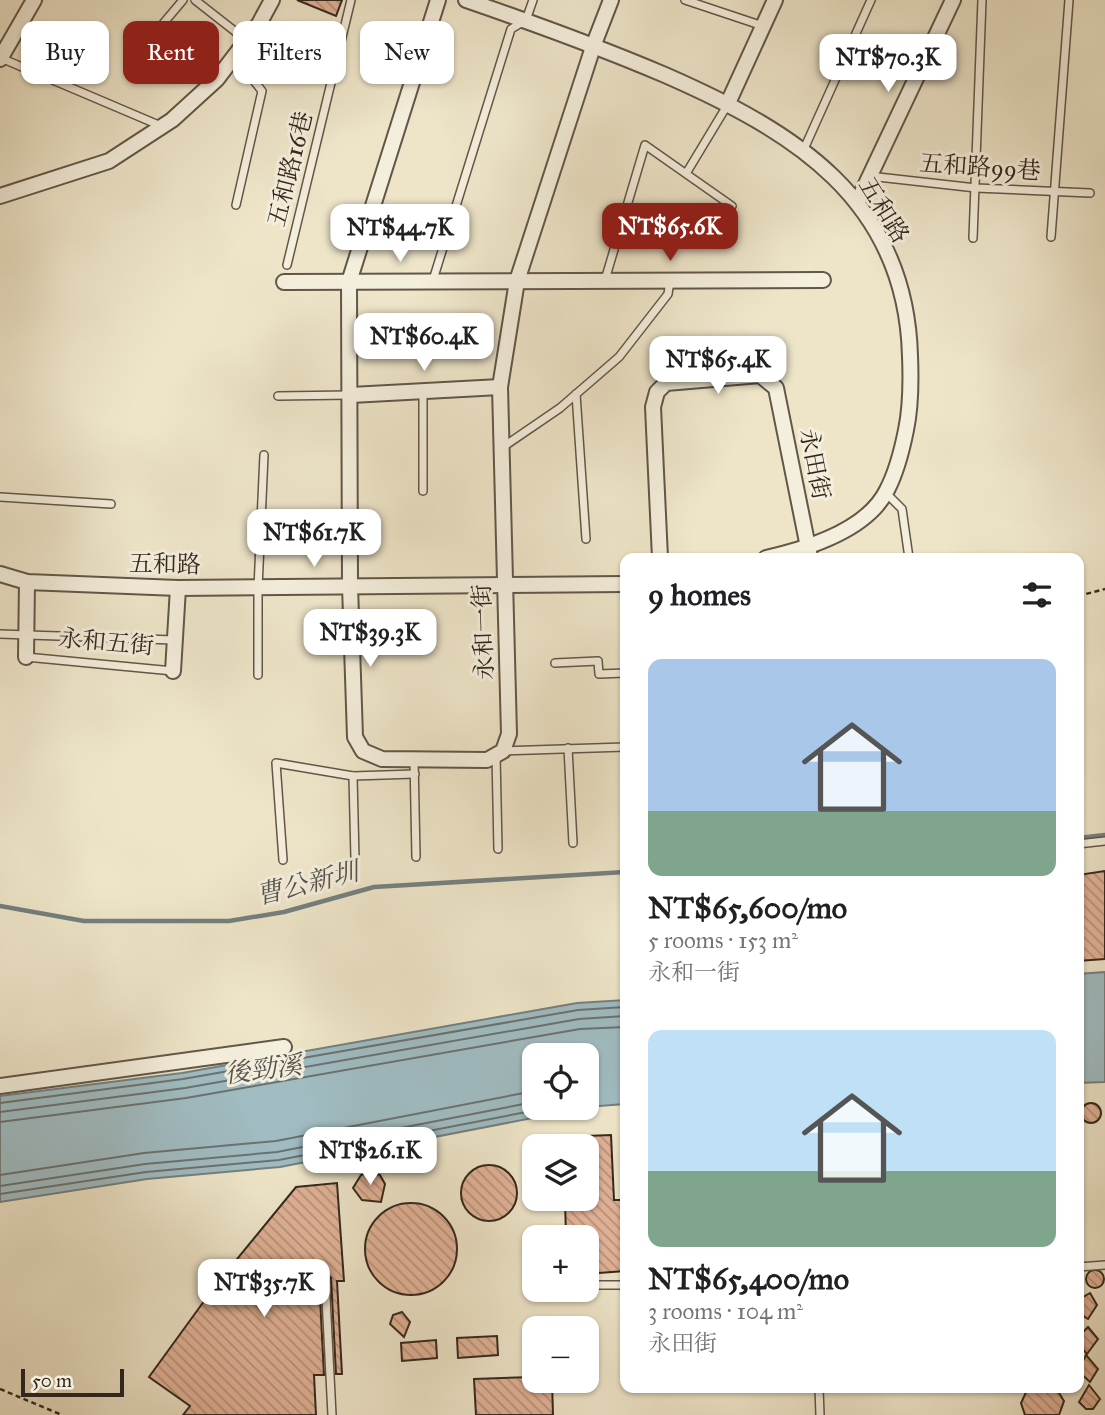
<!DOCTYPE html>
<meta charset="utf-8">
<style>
body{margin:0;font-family:"IM FELL Great Primer","Noto Serif TC",serif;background:#f2f2f2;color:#202124;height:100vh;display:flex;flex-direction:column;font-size:26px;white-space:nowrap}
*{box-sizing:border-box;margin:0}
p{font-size:23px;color:#757577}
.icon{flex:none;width:38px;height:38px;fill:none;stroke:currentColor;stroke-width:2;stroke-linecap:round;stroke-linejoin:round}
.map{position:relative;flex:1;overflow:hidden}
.panel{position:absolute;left:620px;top:553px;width:464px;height:840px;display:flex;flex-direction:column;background:#fff;border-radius:14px;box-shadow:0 2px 5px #0004}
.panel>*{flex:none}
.guide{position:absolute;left:21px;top:21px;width:494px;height:63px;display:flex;gap:14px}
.fabs{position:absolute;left:522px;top:1043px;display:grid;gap:14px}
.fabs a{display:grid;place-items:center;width:77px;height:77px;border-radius:14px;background:#fff;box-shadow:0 2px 5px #0004;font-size:35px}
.scale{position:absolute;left:21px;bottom:18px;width:103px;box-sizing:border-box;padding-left:7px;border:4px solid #33271d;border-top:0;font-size:19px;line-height:24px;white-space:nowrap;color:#33271d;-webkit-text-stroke:5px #f4eedc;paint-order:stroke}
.price{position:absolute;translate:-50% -60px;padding:0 16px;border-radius:14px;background:#fff;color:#222;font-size:23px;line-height:46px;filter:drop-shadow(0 2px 4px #0008)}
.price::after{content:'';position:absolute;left:50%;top:42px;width:21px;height:16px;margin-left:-10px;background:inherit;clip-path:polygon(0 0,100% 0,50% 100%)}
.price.active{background:#8f2418;color:#fff}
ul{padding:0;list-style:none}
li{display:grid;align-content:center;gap:14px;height:371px;padding:0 28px}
li span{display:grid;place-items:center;height:217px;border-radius:14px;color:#555}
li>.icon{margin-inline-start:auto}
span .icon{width:126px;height:126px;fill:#fffc;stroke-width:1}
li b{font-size:30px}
h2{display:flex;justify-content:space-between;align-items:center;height:84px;padding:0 28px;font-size:30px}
.pill{padding:0 24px;border-radius:14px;background:#fff;box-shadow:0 2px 5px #0004;font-size:24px;line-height:63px}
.pill.active{background:#8f2418;color:#fff}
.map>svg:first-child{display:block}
.water{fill:#a0bcc2;stroke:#748080;stroke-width:2}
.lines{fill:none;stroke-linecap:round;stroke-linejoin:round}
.shore{stroke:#6a7270;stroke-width:2}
.stream{stroke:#748080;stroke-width:4.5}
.building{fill:url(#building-back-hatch);stroke:#33271d;stroke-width:2}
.lane-casing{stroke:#625648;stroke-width:10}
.street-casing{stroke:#625648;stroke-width:18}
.path{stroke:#33271d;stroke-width:2.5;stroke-dasharray:5 3.5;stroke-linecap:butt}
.lane{stroke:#f4eedc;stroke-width:7}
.street{stroke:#f4eedc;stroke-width:14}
.labels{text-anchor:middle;stroke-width:6;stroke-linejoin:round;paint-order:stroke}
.street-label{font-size:24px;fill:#33271d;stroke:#f4eedc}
.water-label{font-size:26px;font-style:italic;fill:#54544f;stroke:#f4eedc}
</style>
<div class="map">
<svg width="1105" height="1415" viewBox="0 0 1105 1415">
<defs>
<pattern id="building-back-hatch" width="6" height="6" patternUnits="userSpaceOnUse" patternTransform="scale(1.75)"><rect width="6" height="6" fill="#e1b296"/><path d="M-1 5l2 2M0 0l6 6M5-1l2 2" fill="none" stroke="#b7917a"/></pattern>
</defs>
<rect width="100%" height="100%" fill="#eee5c9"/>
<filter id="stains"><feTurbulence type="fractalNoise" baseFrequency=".00286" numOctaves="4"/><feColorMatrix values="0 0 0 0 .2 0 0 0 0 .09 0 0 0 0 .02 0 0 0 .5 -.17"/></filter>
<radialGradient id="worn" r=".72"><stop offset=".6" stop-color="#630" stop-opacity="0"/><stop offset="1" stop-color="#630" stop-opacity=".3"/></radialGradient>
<g class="water">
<path d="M1105 972V1082L1078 1083V974Z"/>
<path d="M625 1000V1104L586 1107V1055H534V1108H584L280 1167 147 1179 0 1202V1096L182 1073 577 1003Z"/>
</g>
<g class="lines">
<g class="shore">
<path d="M0 1103 183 1079 578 1010 625 1007"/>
<path d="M0 1112 185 1088 579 1019 625 1016"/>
<path d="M0 1122 186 1098 580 1029 625 1027"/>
<path d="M0 1175 144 1153 276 1141 534 1091"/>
<path d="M0 1186 145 1164 277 1152 534 1102"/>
<path d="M0 1194 146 1172 279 1160 547 1108"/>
</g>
<g class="stream">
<path d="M1078 838 1105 835"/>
<path d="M0 906 84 921H229L284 912 374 887 625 872"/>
</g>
</g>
<g class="building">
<path d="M297 0H342L336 16Z"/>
<path d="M1105 871V959L1078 961V875Z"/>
<circle cx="1091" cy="1113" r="10"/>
<path d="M611 1135 614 1200H625V1271L586 1274V1237H566L565 1199H586V1136Z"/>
<circle cx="489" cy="1193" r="28"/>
<path d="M370 1172 380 1175 385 1184 381 1202 362 1200 353 1188 361 1175Z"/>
<path d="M337 1183 344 1281H337L342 1374H336L331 1278 324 1272 319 1278 324 1375H314L316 1415H183L190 1406 149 1377 215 1286 296 1187Z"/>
<circle cx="411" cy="1249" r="46"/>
<circle cx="1095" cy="1279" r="9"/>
<path d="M1090 1293 1097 1305 1088 1319 1078 1313V1300Z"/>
<path d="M402 1312 410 1322 404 1337 390 1324 393 1315Z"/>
<path d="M1088 1327 1098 1339 1087 1354 1079 1345 1078 1337Z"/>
<path d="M497 1336 498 1355 458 1358 457 1338Z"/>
<path d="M436 1340 437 1358 402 1361 401 1343Z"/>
<path d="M1086 1355 1098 1369 1090 1382 1078 1371Z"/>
<path d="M534 1377V1381H552L553 1415H476L474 1379Z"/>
<path d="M1089 1385 1100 1399 1093 1409H1086L1079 1402Z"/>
<path d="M1028 1388H1056L1064 1401 1059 1415H1025L1021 1403Z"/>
</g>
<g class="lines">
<g class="lane-casing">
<g id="lane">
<path d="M195 0 246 40"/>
<path d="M685 0 763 26"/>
<path d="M235 57 262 91 236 205"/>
<path d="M1 58 161 126"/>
<path d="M129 64 183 0"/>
<path d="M804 149 871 0"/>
<path d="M687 172 728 104"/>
<path d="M869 176 976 188 1090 193"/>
<path d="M1051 237 1069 0"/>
<path d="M973 238 982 0"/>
<path d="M287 265 351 0"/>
<path d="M433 280 511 29 526 20 533 0"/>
<path d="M605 280 645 145 732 206"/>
<path d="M423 391V491"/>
<path d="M576 394 586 539"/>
<path d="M278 396 350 395"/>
<path d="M503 447 560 408 619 357 668 294 670 281"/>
<path d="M886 493 902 509 909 558"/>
<path d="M0 497 111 504"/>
<path d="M0 634 174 640"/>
<path d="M26 657 173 671"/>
<path d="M555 663 598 661 599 674 625 673"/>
<path d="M258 675V588L264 455"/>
<path d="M568 748 573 843"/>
<path d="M503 751 625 747"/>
<path d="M496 755 498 849"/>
<path d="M414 759 416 857"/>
<path d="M353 776 355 859"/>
<path d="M1078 844 1105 841"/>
<path d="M283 860 276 763 353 776 415 774"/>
<path d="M1078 1267 1105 1265"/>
<path d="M325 1278 332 1415"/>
<path d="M586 1285H625"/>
<path d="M819 1388 820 1415"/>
</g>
</g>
<g class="street-casing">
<g id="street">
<path d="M438 0 349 282 350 586 355 737 363 751 382 759 487 760 503 751 509 734 500 387 517 281 594 44 611 0"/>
<path d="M466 0C533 23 599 47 665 75 793 131 906 199 910 356 911 380 911 406 906 430 902 450 897 471 887 490 867 531 806 549 766 558"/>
<path d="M0 59 34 0"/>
<path d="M728 103 775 0"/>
<path d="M0 196 109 161 172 120 217 79 259 24 272 0"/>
<path d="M857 203 953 0"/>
<path d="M284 282 823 280"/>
<path d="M351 395 500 387"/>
<path d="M660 558 653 407 657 392 666 383 760 375 776 388 810 557"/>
<path d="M0 574 27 582 178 588 625 584"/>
<path d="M26 657 27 582"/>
<path d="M173 671 178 588"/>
<path d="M0 1086 284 1047"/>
</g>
</g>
<g class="path">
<path d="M1078 596 1105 589"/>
<path d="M0 1389 62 1415"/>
</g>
<use href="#lane" class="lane"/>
<use href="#street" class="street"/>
</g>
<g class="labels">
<g class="street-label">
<text transform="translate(980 167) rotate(4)" y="8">五和路99巷</text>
<text transform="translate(290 169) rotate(-76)" y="8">五和路16巷</text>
<text transform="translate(884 210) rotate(58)" y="8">五和路</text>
<text transform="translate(815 464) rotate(79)" y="8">永田街</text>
<text transform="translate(165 564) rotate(1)" y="8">五和路</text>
<text transform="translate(483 632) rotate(-92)" y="8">永和一街</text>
<text transform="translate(106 642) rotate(5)" y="8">永和五街</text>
</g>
<g class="water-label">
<text transform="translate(307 883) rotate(-14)" y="9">曹公新圳</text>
<text transform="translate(263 1069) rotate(-7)" y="9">後勁溪</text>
</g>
</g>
<rect width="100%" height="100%" filter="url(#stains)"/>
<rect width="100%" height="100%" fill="url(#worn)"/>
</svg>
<div class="fabs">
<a><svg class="icon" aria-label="locate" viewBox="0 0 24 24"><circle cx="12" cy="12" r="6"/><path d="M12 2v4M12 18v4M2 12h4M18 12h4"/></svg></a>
<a><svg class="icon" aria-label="layers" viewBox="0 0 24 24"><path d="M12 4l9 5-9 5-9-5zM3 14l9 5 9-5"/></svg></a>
<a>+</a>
<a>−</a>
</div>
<div class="scale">50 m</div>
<b class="price" style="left:888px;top:94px">NT$70.3K</b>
<b class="price active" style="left:670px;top:263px">NT$65.6K</b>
<b class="price" style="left:400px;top:264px">NT$44.7K</b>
<b class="price" style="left:424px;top:373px">NT$60.4K</b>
<b class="price" style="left:718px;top:396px">NT$65.4K</b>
<b class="price" style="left:314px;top:569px">NT$61.7K</b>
<b class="price" style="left:370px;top:669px">NT$39.3K</b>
<b class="price" style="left:370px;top:1187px">NT$26.1K</b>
<b class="price" style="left:264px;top:1319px">NT$35.7K</b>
<div class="guide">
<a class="pill">Buy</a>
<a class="pill active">Rent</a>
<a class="pill">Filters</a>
<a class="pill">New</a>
</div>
<section class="panel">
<h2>9 homes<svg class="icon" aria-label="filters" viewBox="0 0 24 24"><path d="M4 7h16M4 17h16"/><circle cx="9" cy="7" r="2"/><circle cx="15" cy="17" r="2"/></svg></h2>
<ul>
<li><span style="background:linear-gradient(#a9c7e8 70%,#7fa58c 0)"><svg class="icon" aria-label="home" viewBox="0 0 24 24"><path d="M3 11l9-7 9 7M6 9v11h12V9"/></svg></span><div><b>NT$65,600/mo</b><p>5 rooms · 153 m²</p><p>永和一街</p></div></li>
<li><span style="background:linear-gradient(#bfe0f5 65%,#7fa58c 0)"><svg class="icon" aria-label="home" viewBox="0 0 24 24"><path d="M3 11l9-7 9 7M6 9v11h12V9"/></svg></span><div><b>NT$65,400/mo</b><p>3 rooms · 104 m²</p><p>永田街</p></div></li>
</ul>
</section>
</div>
